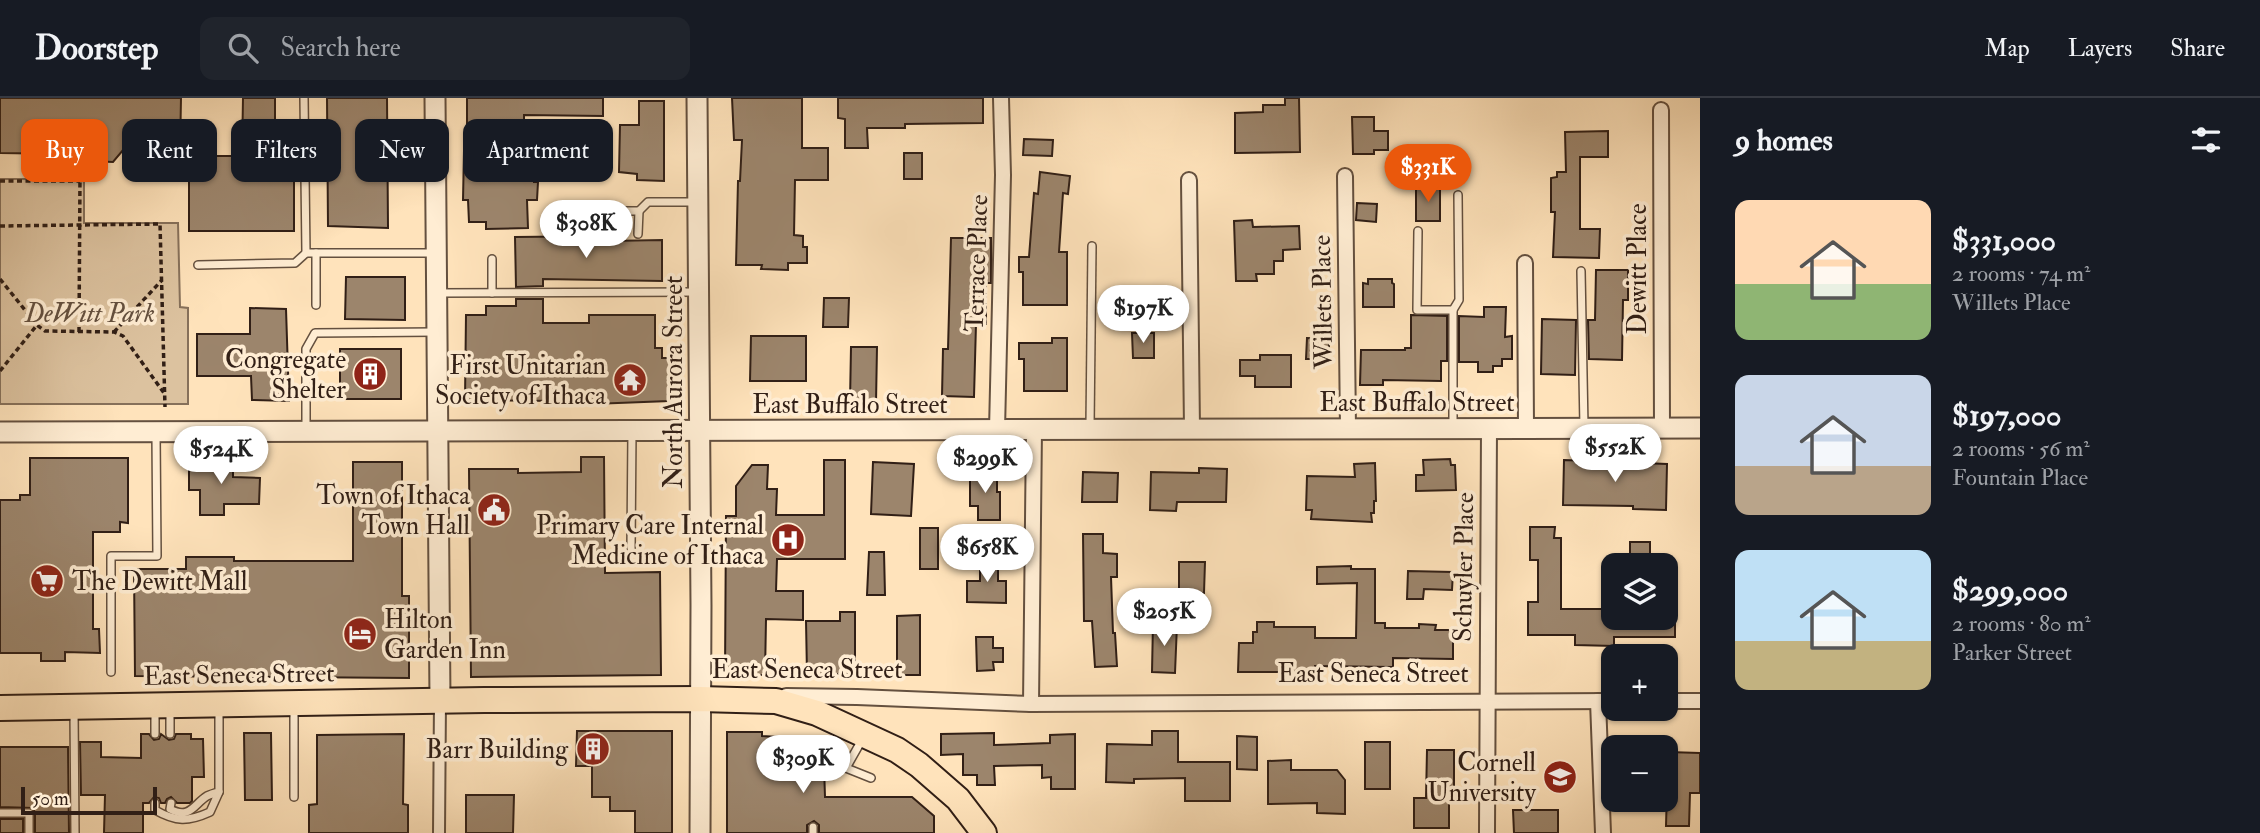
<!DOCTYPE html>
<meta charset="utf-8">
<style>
body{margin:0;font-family:"IM FELL Double Pica",serif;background:#20242c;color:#f1f3f6;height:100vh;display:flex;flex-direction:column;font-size:26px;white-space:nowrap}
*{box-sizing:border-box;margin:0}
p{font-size:23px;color:#9ea1a6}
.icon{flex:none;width:38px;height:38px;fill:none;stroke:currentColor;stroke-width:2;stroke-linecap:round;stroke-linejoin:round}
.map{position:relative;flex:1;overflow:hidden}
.sheet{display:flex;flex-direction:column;background:#171b24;width:560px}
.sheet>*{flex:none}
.top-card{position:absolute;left:21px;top:21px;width:665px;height:63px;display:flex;gap:14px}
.controls{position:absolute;left:1601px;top:455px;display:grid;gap:14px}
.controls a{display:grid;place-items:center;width:77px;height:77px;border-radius:14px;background:#171b24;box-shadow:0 2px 5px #0004;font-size:35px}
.scale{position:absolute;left:21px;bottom:18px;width:136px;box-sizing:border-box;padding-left:7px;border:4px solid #311f16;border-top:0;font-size:19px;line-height:24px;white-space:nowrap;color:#311f16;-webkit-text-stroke:5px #ffedd3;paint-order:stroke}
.price{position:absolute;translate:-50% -60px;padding:0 16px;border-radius:24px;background:#fff;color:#222;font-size:23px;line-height:46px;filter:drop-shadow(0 2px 4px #0008)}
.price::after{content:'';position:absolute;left:50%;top:42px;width:21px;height:16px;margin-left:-10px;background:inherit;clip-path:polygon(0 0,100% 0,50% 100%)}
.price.on{background:#ea580c;color:#fff}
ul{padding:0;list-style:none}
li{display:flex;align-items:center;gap:21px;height:175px;padding:0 35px}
li span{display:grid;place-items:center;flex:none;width:196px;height:140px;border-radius:14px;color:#555}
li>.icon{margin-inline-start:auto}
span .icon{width:84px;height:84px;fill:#fffc;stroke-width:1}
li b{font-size:30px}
h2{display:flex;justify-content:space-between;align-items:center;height:84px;padding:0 35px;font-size:30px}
.pill{padding:0 24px;border-radius:14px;background:#171b24;box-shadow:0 2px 5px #0004;font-size:24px;line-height:63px}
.pill.on{background:#ea580c;color:#fff}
header{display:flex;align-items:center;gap:42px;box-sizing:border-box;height:98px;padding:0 35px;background:#171b24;border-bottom:2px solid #363941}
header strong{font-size:33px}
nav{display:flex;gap:38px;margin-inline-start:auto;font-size:24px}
.search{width:490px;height:63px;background:#20242c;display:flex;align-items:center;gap:18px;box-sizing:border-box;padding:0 24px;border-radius:14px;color:#9ea1a6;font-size:26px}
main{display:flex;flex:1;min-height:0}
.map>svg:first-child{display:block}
.green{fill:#dcc29f;stroke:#86705a;stroke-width:2}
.building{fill:#9c856c;stroke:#311f16;stroke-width:2}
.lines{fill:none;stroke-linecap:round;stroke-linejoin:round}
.service-casing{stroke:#64503f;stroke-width:10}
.pedestrian-casing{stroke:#64503f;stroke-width:14}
.minor-casing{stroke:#64503f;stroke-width:18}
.tertiary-casing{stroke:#64503f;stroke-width:23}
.trunk-casing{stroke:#311f16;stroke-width:28}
.path{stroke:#311f16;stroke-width:3.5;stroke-dasharray:5 3.5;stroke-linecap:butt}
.service{stroke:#ffedd3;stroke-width:7}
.pedestrian{stroke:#ffedd3;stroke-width:10}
.minor{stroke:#ffedd3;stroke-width:14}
.tertiary{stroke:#ffedd3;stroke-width:19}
.trunk{stroke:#ffe3bb;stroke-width:24}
.labels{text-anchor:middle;stroke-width:7;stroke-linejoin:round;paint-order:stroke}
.street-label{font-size:26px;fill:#311f16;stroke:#ffedd3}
.park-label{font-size:26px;font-style:italic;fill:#64503f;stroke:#ffedd3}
.poi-label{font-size:26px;fill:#311f16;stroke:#ffedd3;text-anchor:end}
</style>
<header>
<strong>Doorstep</strong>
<div class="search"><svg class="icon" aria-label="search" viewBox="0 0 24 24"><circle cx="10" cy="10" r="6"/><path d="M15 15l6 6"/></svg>Search here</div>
<nav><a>Map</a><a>Layers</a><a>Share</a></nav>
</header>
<main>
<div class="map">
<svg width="1700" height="735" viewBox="0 0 1700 735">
<rect width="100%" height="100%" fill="#ffe3bb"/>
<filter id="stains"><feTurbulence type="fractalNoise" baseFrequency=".00286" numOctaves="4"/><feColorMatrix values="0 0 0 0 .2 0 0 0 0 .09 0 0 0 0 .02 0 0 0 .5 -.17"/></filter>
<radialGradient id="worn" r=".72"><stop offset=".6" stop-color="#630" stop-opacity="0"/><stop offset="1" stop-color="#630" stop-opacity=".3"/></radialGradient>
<path class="green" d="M0 81H84V125H178L180 209 188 210V306H0Z"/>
<g class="building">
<path d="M0 0H181L180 53 123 52 113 64 64 62V56L0 55Z"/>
<path d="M243 0H275V58H294V133H189V58H242Z"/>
<path d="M327 0H387L388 130 328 128Z"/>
<path d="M467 0H603V18L524 17V54H534V84H538L537 102H527L528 130 486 131V124H469L468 102H463L464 53H467Z"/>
<path d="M732 0H802V50H828V82H795L794 137 803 138V149H807V165H788V172L761 171 762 167H736L738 83H740L742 42H734Z"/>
<path d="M838 0H983V25L905 26V30H867L868 50H845V21L838 20Z"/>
<path d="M1285 0H1299L1300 54 1235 55V15L1263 14V7H1285Z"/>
<path d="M639 3H664V83L637 82V76L619 74 620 27H639Z"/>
<path d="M1352 19H1374V33H1388V52H1374V56H1353Z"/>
<path d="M1608 33V59H1580V131H1600L1599 160 1553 159 1555 114H1551V80L1557 79V74H1566L1565 34Z"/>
<path d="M1024 41 1053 42 1052 58 1023 57Z"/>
<rect x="904" y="55" width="18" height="26"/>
<path d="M1040 74 1070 78 1068 96 1063 95 1059 154H1067V207H1023V174H1019V159H1029L1034 95 1038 96Z"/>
<rect x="1416" y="88" width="24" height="35"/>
<path d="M1357 105 1377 106 1376 124 1356 122Z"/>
<path d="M1252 122 1253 129 1299 128 1300 151 1283 152V163H1274V176H1256L1257 183H1236L1234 123Z"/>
<path d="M610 138V143L662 142V183L543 181V188L516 189 515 139Z"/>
<path d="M951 140H991V185H986V226H976L974 299 942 298 943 251H948Z"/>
<path d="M1596 172H1628V202H1623L1622 262 1589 261 1588 222H1595Z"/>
<path d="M346 179H405V222L345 221Z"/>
<path d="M1368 181H1392V185L1394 186V209H1363V185L1368 186Z"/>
<path d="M824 200H849L848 229H823Z"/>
<path d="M516 201H543V225H589V217H655V250H662V260H669V303L592 306 559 303 465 302 466 217H486V208H516Z"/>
<path d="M1484 209H1506L1505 239 1512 238V261H1502V268H1493V274H1478V264H1459V218L1484 219Z"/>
<path d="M250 210 286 211 289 303 252 302 251 278H197V236H250Z"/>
<path d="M1411 217 1447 218V263H1441V283L1383 282V287H1360L1361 252H1405V250H1411Z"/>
<path d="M1542 221 1576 222 1575 277 1541 276Z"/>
<path d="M1132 235H1154V260H1133Z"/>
<path d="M751 238H806V283H750Z"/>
<path d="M1052 240H1067V293H1024V261H1019V245H1052Z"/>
<path d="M1307 240 1329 241V261H1306Z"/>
<path d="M851 249H877L876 305 850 304Z"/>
<rect x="340" y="251" width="61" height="50"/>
<path d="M1260 257H1291V289H1255V278H1240V262H1260Z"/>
<path d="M581 359H604L605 475 660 474 661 577 471 579 469 371H518V375L581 374Z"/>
<path d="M30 360H128V425L120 424V434H93V531H99L100 555 65 554V563H41V555H0V402H20V397H30Z"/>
<path d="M1450 361 1451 367H1455L1456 392 1416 393V377H1424L1423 362Z"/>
<path d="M824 362H845V461H777L776 493H803V522L766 521 765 577H725L726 418H736V388L752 367H768L767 391H777L776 417H824Z"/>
<path d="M1564 362 1667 366 1666 412 1633 411V408L1563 407Z"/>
<path d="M189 363H233V379L260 380 259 406H224V417H200V392H189Z"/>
<path d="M353 364H402V498H409V580L135 578 134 471H186V459H234V463H353Z"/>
<path d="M873 364 914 366 911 418 871 416Z"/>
<path d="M1375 365 1376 403H1374V415H1371L1372 424 1311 421 1312 412H1306L1307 378 1355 379 1354 366Z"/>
<path d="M1199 370 1227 371 1226 404H1177L1176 413 1150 412 1151 374 1199 375Z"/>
<path d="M970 373H997V394H1000V422H978V408H970Z"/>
<path d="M1083 374 1118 375 1117 404H1082Z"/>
<path d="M1530 429H1555L1554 440H1561V511H1614V520H1675V539H1614V548L1575 547V537H1528V504H1538V462H1530Z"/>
<rect x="920" y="430" width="18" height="41"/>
<path d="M1083 436H1103V455L1117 456V479H1111L1113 535H1115L1117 568 1095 569 1092 523H1084Z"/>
<rect x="1630" y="444" width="20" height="22"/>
<path d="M869 454H884L885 497H867Z"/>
<path d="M980 460H998V483H1006V505L967 504V483H980Z"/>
<path d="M1179 464H1205L1204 495 1179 494Z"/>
<path d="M1351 468V471H1375V525H1385V530H1419V526L1436 527 1435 532H1453V561L1393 560V569L1315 568V574H1238L1239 545H1253V534H1257V524H1274V529H1315V540H1356L1357 485 1317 486V469Z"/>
<path d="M1408 473 1453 474 1452 492 1424 491 1423 501H1407Z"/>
<path d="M840 514H855V576H807L806 523H840Z"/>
<path d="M920 517V577H897V518Z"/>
<path d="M1153 525 1177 526 1175 575 1152 574Z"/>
<path d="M976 539H993V550H1003V564H993L994 572 977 573Z"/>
<path d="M577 633H672V735H635V713H610V699H592V668H576Z"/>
<path d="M1152 633H1178V664H1230V703H1185V680L1134 681V685L1106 684 1107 646 1152 647Z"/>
<path d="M727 634H762V638L778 639V642H801V668H824L825 699H912L934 718V735H819V727L814 723 807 727V735H727Z"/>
<path d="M244 635H271L272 702H245Z"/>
<path d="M994 635V647L1050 645V637L1075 636V691H1051V679L1042 680V667L994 668 995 687H977V677H963V656L941 657V636Z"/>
<path d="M141 636H149L154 642 159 641 161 636 169 642 174 641 176 636H191V641H203L204 679H192V703L190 705H177L171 699 167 701 165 705H161L159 700 154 699 149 705H143V735H104L105 697H81L80 644H101V659L141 660Z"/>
<path d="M404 636 403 706 408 707V735H309V707L317 706V637Z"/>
<path d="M1237 638 1257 639V672L1237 671Z"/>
<rect x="1365" y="644" width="25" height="47"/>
<path d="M0 649H68L69 735H35V715L33 710 0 709Z"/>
<path d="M1427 652H1454V695H1449V730H1414V700H1426Z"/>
<path d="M1668 654 1700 655V695H1690L1689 728H1666Z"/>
<path d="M1291 662V672H1337L1345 682V716L1317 715V705L1268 706V663Z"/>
<path d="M466 697H514L513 735H466Z"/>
<path d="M1513 712H1558V735H1514Z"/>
<rect x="0" y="721" width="23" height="14"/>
</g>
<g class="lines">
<g class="service-casing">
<g id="service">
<path d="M304 0 306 155H434"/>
<path d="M580 113H639L648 104H698"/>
<path d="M1418 133 1417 212H1453"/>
<path d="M638 136 639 113"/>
<path d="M492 161V195"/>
<path d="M198 167 295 165 306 155"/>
<path d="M1581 173 1584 329"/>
<path d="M437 195 698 194"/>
<path d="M316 207V155"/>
<path d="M1090 329 1092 148"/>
<path d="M1453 329V212L1459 202 1458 97"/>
<path d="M306 331V251L315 235 436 234"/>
<path d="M631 450 632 333"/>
<path d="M111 574V458H157L156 336"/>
<path d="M294 609V699"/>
<path d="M155 612V636"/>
<path d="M170 612V636"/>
<path d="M74 613 75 735"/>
<path d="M863 640 846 670 871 680"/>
<path d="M155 705V712C176 724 188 724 210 714L219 694"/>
<path d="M171 705 170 711C190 722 194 706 207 698 211 696 215 695 219 694V610"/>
<path d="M0 715H29V735"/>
<path d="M813 729V735"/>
</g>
</g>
<g class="pedestrian-casing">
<path id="pedestrian" d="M439 735 440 602"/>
</g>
<g class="minor-casing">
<g id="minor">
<path d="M1661 12 1662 330"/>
<path d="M1345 78 1348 330"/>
<path d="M1189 82 1192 330"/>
<path d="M1525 165 1526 330"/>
<path d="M997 332 1003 77 1001 0"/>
<path d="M786 598 857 599 1031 606 1614 603"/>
<path d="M1598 603 1603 735"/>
<path d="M1666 603H1700"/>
<path d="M1031 606 1034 331"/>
<path d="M1487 735 1489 330"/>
</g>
</g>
<g class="tertiary-casing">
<g id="tertiary">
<path d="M435 0 440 602"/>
<path d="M697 0 701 507 700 735"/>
<path d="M0 334 1700 330"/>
</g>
</g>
<g class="trunk-casing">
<path id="trunk" d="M0 610 484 602 700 601 776 603 817 615 897 652 919 667 958 701 984 735"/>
</g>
<g class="path">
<path d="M0 83H80"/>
<path d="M0 128 160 126 165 309"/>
<path d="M0 181 37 227 45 233 114 234 123 238 164 295"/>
<path d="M79 234 80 76"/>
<path d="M114 234 162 182"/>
<path d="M0 273 37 227"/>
</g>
<use href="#service" class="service"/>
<use href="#pedestrian" class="pedestrian"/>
<use href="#minor" class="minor"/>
<use href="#tertiary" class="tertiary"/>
<use href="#trunk" class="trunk"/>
</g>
<defs>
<g id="building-disc" transform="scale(1.75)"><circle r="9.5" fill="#8f2418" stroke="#ffedd3"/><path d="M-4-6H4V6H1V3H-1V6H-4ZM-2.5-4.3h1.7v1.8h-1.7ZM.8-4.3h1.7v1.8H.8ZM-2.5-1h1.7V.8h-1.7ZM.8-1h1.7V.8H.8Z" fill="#fff"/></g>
<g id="temple-disc" transform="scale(1.75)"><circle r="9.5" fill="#8f2418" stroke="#ffedd3"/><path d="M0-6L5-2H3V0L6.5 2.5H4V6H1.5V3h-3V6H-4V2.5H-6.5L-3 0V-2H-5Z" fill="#fff"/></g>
<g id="civic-disc" transform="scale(1.75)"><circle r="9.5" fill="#8f2418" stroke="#ffedd3"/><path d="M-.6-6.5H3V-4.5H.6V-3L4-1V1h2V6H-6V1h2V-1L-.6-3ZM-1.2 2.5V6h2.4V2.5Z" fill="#fff"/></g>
<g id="hospital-disc" transform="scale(1.75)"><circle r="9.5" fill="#8f2418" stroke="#ffedd3"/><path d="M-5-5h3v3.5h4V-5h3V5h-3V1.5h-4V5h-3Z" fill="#fff"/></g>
<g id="supermarket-disc" transform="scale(1.75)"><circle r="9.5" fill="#8f2418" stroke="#ffedd3"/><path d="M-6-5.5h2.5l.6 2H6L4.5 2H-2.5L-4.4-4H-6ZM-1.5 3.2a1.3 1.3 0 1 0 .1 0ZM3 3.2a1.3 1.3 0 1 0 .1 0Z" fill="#fff"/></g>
<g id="hotel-disc" transform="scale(1.75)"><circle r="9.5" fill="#8f2418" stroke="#ffedd3"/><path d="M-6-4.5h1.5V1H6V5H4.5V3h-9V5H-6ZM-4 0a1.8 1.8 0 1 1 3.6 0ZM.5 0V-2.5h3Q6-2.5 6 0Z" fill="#fff"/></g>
<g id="university-disc" transform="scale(1.75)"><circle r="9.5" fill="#8f2418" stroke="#ffedd3"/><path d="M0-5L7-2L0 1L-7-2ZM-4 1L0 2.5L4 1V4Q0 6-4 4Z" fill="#fff"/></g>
</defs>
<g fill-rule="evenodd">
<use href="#building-disc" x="370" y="276"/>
<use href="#temple-disc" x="630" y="282"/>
<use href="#civic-disc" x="494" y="412"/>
<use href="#hospital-disc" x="788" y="442"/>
<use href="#supermarket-disc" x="47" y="483"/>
<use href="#hotel-disc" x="360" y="536"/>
<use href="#building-disc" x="593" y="651"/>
<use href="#university-disc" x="1560" y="679"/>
</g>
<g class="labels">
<g class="street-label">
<text transform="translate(976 165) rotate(-88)" y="9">Terrace Place</text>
<text transform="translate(1637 171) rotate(-90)" y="9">Dewitt Place</text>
<text transform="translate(1322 204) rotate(-91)" y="9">Willets Place</text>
<text transform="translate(673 284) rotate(-90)" y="9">North Aurora Street</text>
<text x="1417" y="313">East Buffalo Street</text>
<text x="850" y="315">East Buffalo Street</text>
<text transform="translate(1463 469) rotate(-89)" y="9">Schuyler Place</text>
<text x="807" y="580">East Seneca Street</text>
<text x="1373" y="584">East Seneca Street</text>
<text transform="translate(239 576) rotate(-1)" y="9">East Seneca Street</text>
</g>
<g class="park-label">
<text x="90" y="224">DeWitt Park</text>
</g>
<g class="poi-label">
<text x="346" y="270">Congregate<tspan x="346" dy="30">Shelter</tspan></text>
<text x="606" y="276">First Unitarian<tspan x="606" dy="30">Society of Ithaca</tspan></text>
<text x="470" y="406">Town of Ithaca<tspan x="470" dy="30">Town Hall</tspan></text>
<text x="764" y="436">Primary Care Internal<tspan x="764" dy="30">Medicine of Ithaca</tspan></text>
<text x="72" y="492" text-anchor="start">The Dewitt Mall</text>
<text x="384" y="530" text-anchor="start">Hilton<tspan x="384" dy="30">Garden Inn</tspan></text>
<text x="568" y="660">Barr Building</text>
<text x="1536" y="673">Cornell<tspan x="1536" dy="30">University</tspan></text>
</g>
</g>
<rect width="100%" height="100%" filter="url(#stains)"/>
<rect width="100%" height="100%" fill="url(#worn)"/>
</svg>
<div class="controls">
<a><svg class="icon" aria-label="layers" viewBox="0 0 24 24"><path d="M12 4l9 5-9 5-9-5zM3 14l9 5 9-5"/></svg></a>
<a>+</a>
<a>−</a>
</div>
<div class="scale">50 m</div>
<b class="price on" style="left:1428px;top:106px">$331K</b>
<b class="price" style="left:586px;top:162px">$308K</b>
<b class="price" style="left:1143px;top:247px">$197K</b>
<b class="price" style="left:1615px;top:386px">$552K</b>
<b class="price" style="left:221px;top:388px">$524K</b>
<b class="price" style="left:985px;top:397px">$299K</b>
<b class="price" style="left:987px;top:486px">$658K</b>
<b class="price" style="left:1164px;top:550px">$205K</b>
<b class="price" style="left:803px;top:697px">$309K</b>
<div class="top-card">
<a class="pill on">Buy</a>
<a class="pill">Rent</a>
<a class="pill">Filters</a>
<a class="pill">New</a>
<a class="pill">Apartment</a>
</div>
</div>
<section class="sheet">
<h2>9 homes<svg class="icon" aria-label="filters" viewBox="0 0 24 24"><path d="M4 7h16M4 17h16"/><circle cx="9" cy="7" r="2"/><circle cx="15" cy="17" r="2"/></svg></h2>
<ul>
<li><span style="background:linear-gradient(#ffd9b3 60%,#8fb573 0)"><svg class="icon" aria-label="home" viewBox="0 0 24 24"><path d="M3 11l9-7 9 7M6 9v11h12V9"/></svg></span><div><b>$331,000</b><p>2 rooms · 74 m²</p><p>Willets Place</p></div></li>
<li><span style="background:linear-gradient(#c9d6e8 65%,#b9a48a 0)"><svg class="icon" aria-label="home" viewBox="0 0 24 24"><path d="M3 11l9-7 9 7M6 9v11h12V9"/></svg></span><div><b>$197,000</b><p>2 rooms · 56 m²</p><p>Fountain Place</p></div></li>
<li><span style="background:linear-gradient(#bfe0f5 65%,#c2b280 0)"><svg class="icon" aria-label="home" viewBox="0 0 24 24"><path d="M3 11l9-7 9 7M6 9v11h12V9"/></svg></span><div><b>$299,000</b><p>2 rooms · 80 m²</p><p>Parker Street</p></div></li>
</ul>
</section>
</main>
